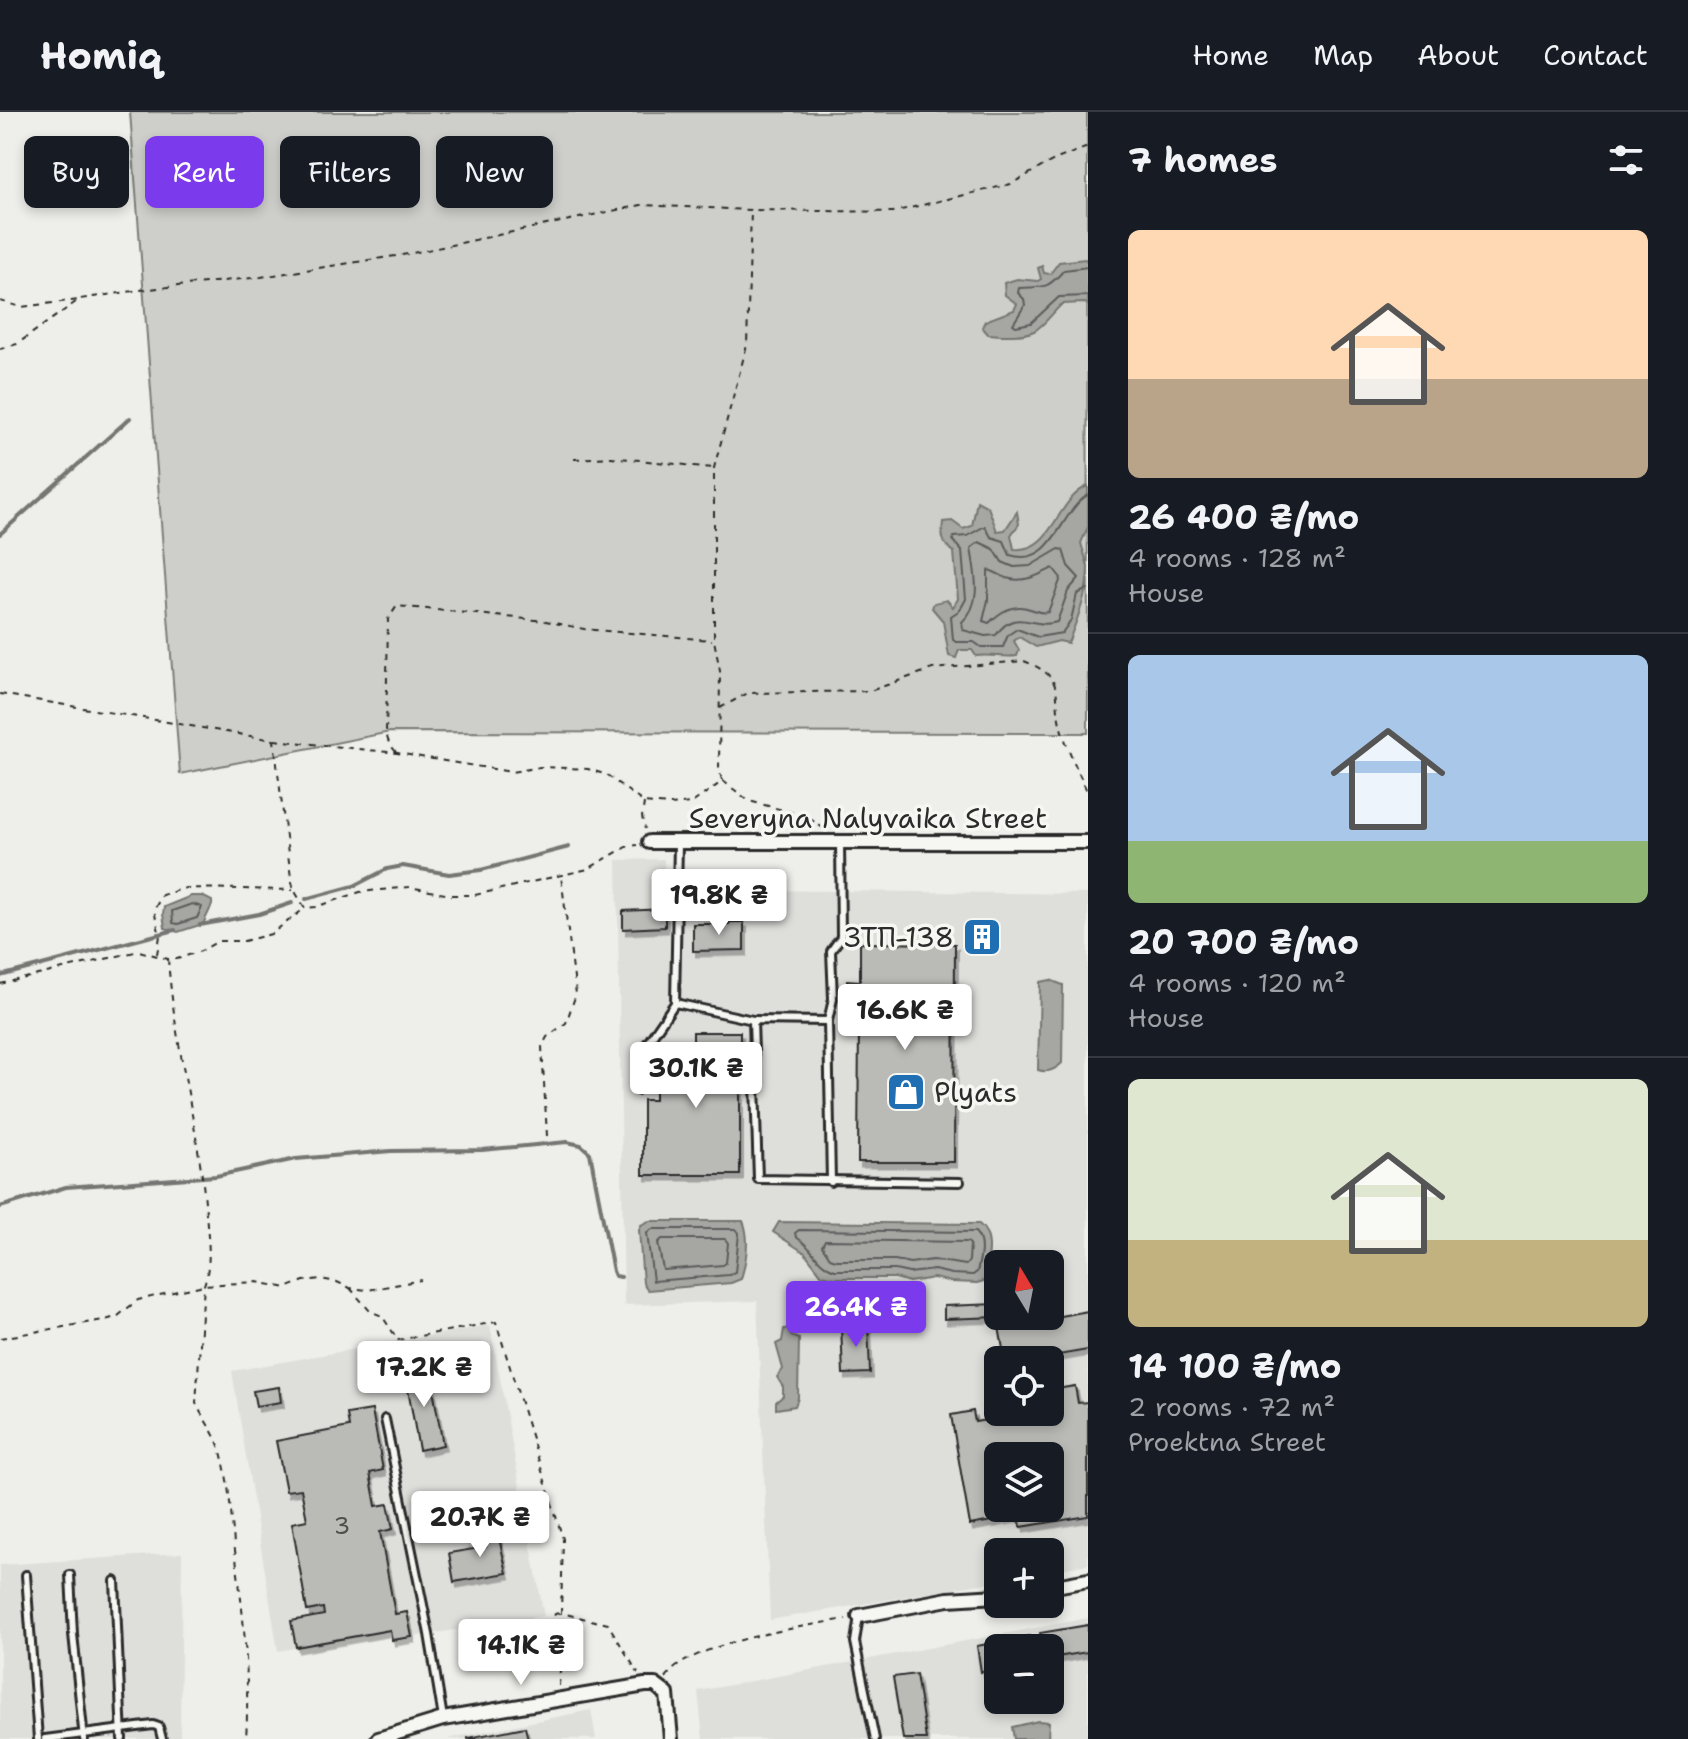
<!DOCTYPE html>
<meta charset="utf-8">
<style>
body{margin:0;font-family:"Shantell Sans",sans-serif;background:#20242c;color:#f1f3f6;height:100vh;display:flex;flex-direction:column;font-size:30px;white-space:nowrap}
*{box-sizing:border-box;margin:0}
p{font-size:26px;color:#9ea1a6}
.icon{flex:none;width:44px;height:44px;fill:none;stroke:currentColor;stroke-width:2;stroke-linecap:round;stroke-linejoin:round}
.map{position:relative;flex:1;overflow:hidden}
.side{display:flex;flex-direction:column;background:#171b24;width:600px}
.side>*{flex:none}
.guide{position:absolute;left:24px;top:24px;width:760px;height:72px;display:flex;gap:16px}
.needle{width:52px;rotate:350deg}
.buttons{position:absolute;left:984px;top:1138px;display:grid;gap:16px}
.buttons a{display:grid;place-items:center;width:80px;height:80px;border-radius:12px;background:#171b24;box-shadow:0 4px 12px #0003;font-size:40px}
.price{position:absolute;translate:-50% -68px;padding:0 18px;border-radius:8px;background:#fff;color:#222;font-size:26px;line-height:52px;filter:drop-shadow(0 2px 4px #0008)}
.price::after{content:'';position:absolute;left:50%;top:48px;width:24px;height:18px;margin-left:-12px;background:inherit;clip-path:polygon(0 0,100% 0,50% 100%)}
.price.current{background:#7c3aed;color:#fff}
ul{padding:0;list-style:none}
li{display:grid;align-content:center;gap:16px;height:424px;padding:0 40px}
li+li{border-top:2px solid #363941}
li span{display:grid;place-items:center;height:248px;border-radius:12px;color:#555}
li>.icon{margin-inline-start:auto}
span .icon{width:144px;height:144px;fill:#fffc;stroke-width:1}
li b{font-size:34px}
h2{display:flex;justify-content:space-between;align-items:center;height:96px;padding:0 40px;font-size:34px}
.tag{padding:0 28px;border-radius:12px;background:#171b24;box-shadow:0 4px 12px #0003;font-size:28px;line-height:72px}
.tag.current{background:#7c3aed;color:#fff}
header{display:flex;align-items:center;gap:48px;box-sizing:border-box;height:112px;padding:0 40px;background:#171b24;border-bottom:2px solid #363941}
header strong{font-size:38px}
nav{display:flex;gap:44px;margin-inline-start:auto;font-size:28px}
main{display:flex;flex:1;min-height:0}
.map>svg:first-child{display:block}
.built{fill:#dededb;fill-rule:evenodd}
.green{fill:#cececa;stroke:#7c7c7a;stroke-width:2}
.water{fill:#a6a6a3;stroke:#757573;stroke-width:2}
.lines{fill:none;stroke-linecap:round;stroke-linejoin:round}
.shore{stroke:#5c5c5b;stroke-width:2}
.stream{stroke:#757573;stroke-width:4}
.building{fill:#babab7;stroke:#2b2b2b;stroke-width:2;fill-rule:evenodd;filter:url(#shadow)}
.lane-casing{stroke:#2b2b2b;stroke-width:12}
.street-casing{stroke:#2b2b2b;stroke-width:18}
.path{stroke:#2b2b2b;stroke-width:2;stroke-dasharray:6 6;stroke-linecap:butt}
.lane{stroke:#f6f6f2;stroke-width:6}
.street{stroke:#f6f6f2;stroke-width:12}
.labels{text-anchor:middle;stroke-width:7;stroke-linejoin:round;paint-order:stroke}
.number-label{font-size:24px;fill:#4f4f4e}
.street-label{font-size:28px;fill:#2b2b2b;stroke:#f6f6f2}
.poi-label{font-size:28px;fill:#2b2b2b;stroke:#f6f6f2;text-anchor:end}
</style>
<header>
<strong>Homiq</strong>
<nav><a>Home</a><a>Map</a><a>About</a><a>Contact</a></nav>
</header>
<main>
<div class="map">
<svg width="1088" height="1627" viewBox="0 0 1088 1627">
<defs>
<filter id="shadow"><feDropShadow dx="3" dy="5.5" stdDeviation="0" flood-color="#0004"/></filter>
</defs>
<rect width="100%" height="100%" fill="#eeeeea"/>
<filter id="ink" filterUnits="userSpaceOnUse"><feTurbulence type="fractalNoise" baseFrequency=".0125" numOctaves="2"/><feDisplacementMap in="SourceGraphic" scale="16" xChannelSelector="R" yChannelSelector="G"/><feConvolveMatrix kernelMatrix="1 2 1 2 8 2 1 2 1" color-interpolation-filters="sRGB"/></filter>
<g filter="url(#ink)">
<g class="built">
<path d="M664 747 665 777 1088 782V1452L1050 1459V1440H998V1469L770 1508 757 1189 624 1193 617 748ZM998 1152H1050V1204H998ZM998 1248H1050V1300H998ZM998 1344H1050V1396H998Z"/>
<path d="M490 1213 544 1504 392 1528 390 1518 278 1539 232 1259Z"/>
<path d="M182 1441 180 1627H0V1453Z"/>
<path d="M1088 1506V1627H703L698 1579ZM998 1536H1050V1588H998Z"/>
<path d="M591 1598 596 1627H447Z"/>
</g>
<path class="green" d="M130 0H1087L1088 621 390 620 180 662Z"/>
<g class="water">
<path d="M1085 147 1088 151V193L1085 191 1062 192C1053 200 1044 214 1034 219 1020 225 1002 223 988 222L982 215 985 209 1014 198 1017 192 1005 183 1004 171 1017 167 1038 169 1041 167 1038 156 1042 154 1044 161 1050 162 1059 150Z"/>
<path d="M1088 374V415L1081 431C1083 439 1087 448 1088 456 1088 481 1077 508 1068 531L1059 529 1036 535 1019 525 1014 529 1019 538 1017 544C1005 546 991 542 976 544L972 538H959L956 546 949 544 943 509 932 496 934 491 947 488 953 495 958 487 954 440C942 432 941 425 943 410L952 409 963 417 972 414 977 389 988 395 997 419 1005 418 1017 400 1019 412 1011 423 1014 437C1053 441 1056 387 1088 374Z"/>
<path d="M191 784H202L212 789V793L203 812 178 820 165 816 163 802 164 795Z"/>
<path d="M1050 868 1063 873 1062 951C1055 958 1047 961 1038 958L1040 870Z"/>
<path d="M649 1109H743C750 1126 746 1150 741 1167L731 1171 648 1178 643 1171 639 1118 641 1113Z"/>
<path d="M779 1110 979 1112C996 1125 987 1151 984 1169L977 1171 951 1170 934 1166 909 1170 895 1166H834L822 1163 805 1141 773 1120Z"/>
<path d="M788 1216 791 1224 799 1227 798 1286 795 1294 776 1297V1290L783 1284V1275L777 1265 783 1257 776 1232 782 1229 784 1217Z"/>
<path d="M1038 1609 1049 1610 1048 1627H1014L1012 1615Z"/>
</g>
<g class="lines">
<g class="shore">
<path d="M1088 155 1064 158C1046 179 1043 174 1019 176L1018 181 1024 187 1025 193 1013 212 1016 214 1031 211 1059 185 1088 184"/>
<path d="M1088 383C1060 399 1053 457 1010 443L1004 429 991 425 985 414 967 424 954 425 953 429 962 439 966 487 960 498 951 504 953 528 956 530H974L981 535H1003L1008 523 1017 517 1038 525 1062 521 1071 508 1077 482 1088 477"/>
<path d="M979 430 994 437 1002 450 1014 455 1030 454 1059 437 1063 438 1068 454 1079 466 1068 479 1057 510C1031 518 1017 494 996 523L985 524 963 518 962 510C983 491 975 462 971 436Z"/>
<path d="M1053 456 1061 466 1048 500C1040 502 1038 499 1030 497 1013 491 1000 500 989 511L983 509 988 488V458C994 459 999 463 1006 466 1024 471 1037 464 1053 456Z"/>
<path d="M192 792 202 795 197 806 178 812 173 811 172 799Z"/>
<path d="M652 1117H736L739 1121 735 1160 729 1163 653 1169 647 1121Z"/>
<path d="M799 1118 975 1120C985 1130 980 1147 977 1160L973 1163 952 1162 934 1158 909 1161 895 1158H835C817 1153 812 1134 796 1125L795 1121Z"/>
<path d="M662 1127H725L728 1131 726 1151 723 1153 663 1158 658 1131Z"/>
<path d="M825 1128 967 1130 970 1132 969 1149 966 1153 933 1148 910 1151 895 1148H836L830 1146 822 1134Z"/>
</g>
<g class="stream">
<path d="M0 422 130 306"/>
<path d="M306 787 354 774 387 757 403 754 449 762 481 758 569 735"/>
<path d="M200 813 259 802 292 791"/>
<path d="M0 864 175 818"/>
<path d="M0 1095 66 1075 216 1064 296 1047 391 1039 482 1038 567 1030 581 1033 590 1041 613 1159 615 1164 621 1165"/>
</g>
</g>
<g class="building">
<path d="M665 797V815L623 817V799Z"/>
<path d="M730 810H744V838L693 839V812H729Z"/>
<rect x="976" y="816" width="11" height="18"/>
<path d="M860 831 955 832 954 1050H858L859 909 847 910V868L860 869Z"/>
<path d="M693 920H740V1063H643V988H655V944L693 943Z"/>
<path d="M998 1192V1204H1029L944 1207V1194Z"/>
<path d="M1088 1199V1238L1029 1248H1005L999 1215Z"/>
<path d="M868 1212 870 1261 843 1262 841 1213Z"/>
<path d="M429 1256 443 1333 419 1338 405 1260Z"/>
<path d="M1075 1274 1078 1291 1088 1290V1404L1021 1415 1019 1404 970 1413 951 1303 973 1299 975 1310 1014 1303V1300H1050V1278ZM998 1344H1050V1396H998Z"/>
<path d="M279 1275 281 1290 256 1294 253 1279Z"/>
<path d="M372 1298 383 1358 370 1361 376 1394 388 1392 393 1417 380 1420 395 1502 407 1500 412 1525 392 1528 390 1518 296 1535 291 1509 324 1503 323 1496 307 1499 292 1411 307 1408 301 1377 286 1379 276 1329 349 1315 347 1302Z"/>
<path d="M496 1413 507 1461 454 1470 449 1441 486 1435 483 1415Z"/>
<path d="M1088 1513V1540L1050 1546V1536H1042L1040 1521Z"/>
<path d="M1029 1524 1031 1536H998V1557L981 1560 977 1534Z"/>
<path d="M916 1562 926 1627H903L893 1565Z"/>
<path d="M525 1615 528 1627H468V1626Z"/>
</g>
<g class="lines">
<g class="lane-casing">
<g id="lane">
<path d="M675 891 753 908"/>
<path d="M828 909 753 908 758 1067 960 1070"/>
<path d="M637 978 640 942 675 891 678 731"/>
<path d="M831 1070 828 909 833 887 831 839 841 825 840 729"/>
<path d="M385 1307 429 1522 443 1606"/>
<path d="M26 1463 38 1627"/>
<path d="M70 1463 73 1522 84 1627"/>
<path d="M115 1469 122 1627"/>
<path d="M859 1504 855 1530 875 1627"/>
<path d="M45 1627 153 1613 159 1615 162 1627"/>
</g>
</g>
<g class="street-casing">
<g id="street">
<path d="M649 730H1088"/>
<path d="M1050 1475 1088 1468"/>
<path d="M859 1504 948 1487 998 1484"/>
<path d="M378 1627 443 1607 645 1573H655L667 1582 671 1627"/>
</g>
</g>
<g class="path">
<path d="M0 189 21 195 78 188"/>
<path d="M0 237 17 232 80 187 140 178 261 165 408 142 641 93 751 98 893 100 1011 72 1054 48 1088 35"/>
<path d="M574 347 611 345 713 356"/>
<path d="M0 582 274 628 291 766 294 778 305 796 316 795 360 780 410 775 450 783H475L588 757 626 735 637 733"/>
<path d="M720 596 748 581 870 579 932 557 1024 549C1068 566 1052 582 1061 616 1068 638 1078 660 1088 681"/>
<path d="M275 628 397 641 511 660 540 655 588 657 607 663 644 691 669 693 692 691 723 669 749 689 806 704 823 716"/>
<path d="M396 640 389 631 386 622 388 507 397 494 546 509 584 517 712 528"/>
<path d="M722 668 719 657 720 559 714 528V356L747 233 751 99"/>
<path d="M644 691 642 705 645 717"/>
<path d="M157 842 160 824 154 798 162 783 186 776 293 778"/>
<path d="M168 847C174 932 199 1015 206 1101 208 1126 212 1149 204 1173L196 1291C204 1309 216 1322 221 1340 229 1369 231 1401 234 1431 243 1497 250 1561 246 1627"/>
<path d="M0 872 139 839 168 847H177L201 839 218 829H244L271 822 304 797"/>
<path d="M547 1024 542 935 547 925 566 911 576 882 561 764"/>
<path d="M350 1176 370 1199 382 1204 398 1228 496 1210 563 1427 561 1501 608 1512 638 1561"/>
<path d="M0 1226 109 1207 118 1204 138 1188 204 1173 257 1170 286 1176 304 1169 320 1167 337 1170 350 1176 368 1178 421 1168"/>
<path d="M559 1501 555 1502 552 1509 561 1543 559 1574"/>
<path d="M666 1566C686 1531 806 1514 846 1507"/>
</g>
<use href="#lane" class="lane"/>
<use href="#street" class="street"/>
</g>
</g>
<defs>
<g id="building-square" transform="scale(2)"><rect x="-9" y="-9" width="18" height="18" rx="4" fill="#1f6fb2" stroke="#f6f6f2"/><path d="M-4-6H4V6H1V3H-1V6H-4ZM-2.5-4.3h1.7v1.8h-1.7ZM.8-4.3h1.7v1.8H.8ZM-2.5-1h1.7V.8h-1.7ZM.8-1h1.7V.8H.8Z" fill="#fff"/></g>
<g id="shop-square" transform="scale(2)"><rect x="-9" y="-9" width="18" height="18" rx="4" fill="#1f6fb2" stroke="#f6f6f2"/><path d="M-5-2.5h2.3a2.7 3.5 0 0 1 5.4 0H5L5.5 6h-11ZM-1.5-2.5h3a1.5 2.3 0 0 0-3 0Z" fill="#fff"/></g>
</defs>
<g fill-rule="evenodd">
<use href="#building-square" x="982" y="825"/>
<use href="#shop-square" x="906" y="980"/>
</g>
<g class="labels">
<g class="number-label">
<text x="342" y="1422">3</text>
</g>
<g class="street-label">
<text x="868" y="716">Severyna Nalyvaika Street</text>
</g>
<g class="poi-label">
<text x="954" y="835">ЗТП-138</text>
<text x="934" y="990" text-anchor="start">Plyats</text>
</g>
</g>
</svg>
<div class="buttons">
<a><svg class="needle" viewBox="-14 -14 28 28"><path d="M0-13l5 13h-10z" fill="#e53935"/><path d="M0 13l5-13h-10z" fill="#9ea1a6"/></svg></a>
<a><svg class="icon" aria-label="locate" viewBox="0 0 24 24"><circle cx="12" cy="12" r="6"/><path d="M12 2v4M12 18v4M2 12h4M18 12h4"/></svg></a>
<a><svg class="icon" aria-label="layers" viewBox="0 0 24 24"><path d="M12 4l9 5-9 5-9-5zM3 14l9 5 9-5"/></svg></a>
<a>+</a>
<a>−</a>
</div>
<b class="price" style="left:719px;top:825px">19.8K ₴</b>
<b class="price" style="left:905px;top:940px">16.6K ₴</b>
<b class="price" style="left:696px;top:998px">30.1K ₴</b>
<b class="price current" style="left:856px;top:1237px">26.4K ₴</b>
<b class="price" style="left:424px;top:1297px">17.2K ₴</b>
<b class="price" style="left:480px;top:1447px">20.7K ₴</b>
<b class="price" style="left:521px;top:1575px">14.1K ₴</b>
<div class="guide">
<a class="tag">Buy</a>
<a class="tag current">Rent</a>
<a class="tag">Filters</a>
<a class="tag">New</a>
</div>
</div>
<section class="side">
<h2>7 homes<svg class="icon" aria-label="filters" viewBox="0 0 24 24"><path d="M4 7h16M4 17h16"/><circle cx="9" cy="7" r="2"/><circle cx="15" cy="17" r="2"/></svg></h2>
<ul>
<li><span style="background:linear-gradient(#ffd9b3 60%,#b9a48a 0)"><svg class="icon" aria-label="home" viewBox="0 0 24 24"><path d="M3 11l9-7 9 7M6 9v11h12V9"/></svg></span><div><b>26 400 ₴/mo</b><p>4 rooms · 128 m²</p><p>House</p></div></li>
<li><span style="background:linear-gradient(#a9c7e8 75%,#8fb573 0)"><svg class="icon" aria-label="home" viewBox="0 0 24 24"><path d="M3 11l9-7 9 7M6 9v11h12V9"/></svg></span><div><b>20 700 ₴/mo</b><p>4 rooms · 120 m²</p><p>House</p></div></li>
<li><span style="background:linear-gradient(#dfe7d0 65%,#c2b280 0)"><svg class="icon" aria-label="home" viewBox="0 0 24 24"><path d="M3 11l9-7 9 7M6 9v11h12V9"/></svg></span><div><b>14 100 ₴/mo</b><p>2 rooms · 72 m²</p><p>Proektna Street</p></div></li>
</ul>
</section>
</main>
